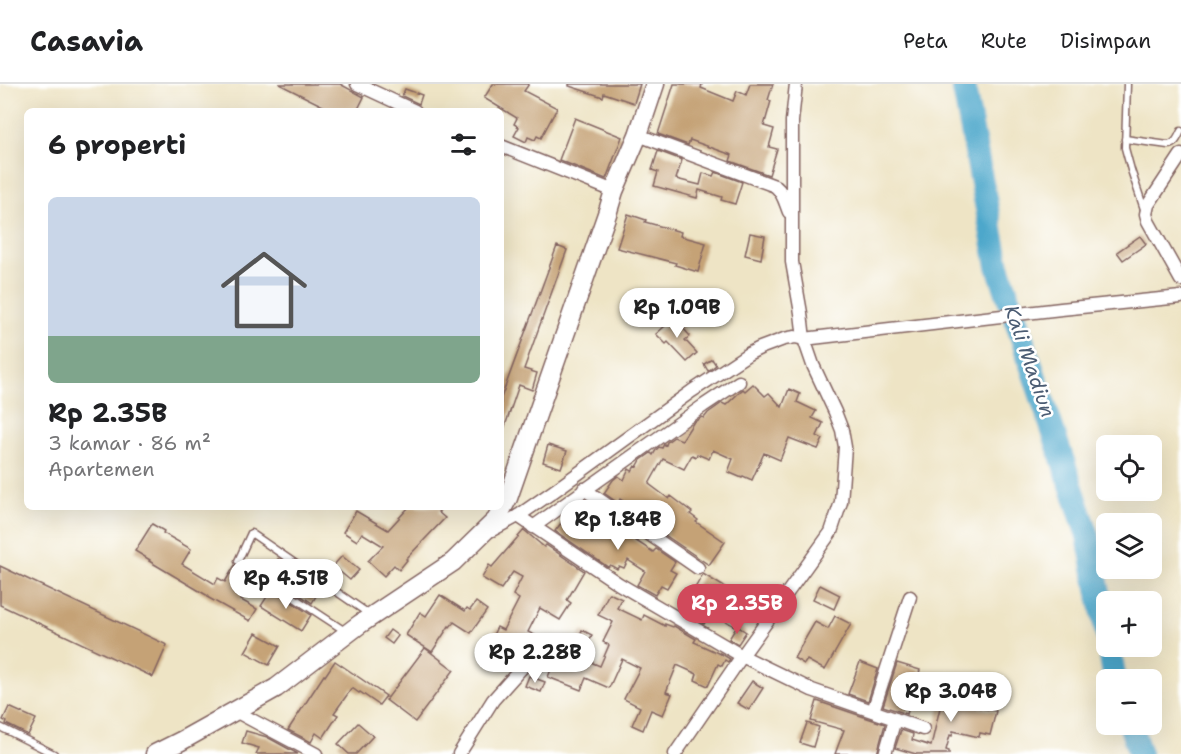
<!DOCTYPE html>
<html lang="id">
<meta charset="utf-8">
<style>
body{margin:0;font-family:"Shantell Sans",sans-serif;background:#f6f6f6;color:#202124;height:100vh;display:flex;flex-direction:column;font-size:22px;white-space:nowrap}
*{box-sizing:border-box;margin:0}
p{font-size:20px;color:#757577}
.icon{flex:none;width:33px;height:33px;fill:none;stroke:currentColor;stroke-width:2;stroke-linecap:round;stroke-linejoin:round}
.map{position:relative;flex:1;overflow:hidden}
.side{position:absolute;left:24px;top:24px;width:480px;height:402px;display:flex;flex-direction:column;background:#fff;border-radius:9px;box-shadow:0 6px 24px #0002}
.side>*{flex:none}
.buttons{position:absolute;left:1096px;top:351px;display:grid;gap:12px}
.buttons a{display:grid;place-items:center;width:66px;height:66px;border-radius:9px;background:#fff;box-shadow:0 6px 24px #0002;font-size:30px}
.price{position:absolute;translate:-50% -51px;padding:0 14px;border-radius:21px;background:#fff;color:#222;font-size:20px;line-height:39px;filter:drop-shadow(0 2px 3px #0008)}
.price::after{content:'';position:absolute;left:50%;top:36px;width:18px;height:14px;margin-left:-9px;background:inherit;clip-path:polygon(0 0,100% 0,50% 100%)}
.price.on{background:#d1495b;color:#fff}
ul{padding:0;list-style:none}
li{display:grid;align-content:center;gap:12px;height:318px;padding:0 24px}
li span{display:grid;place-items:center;height:186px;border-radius:9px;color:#555}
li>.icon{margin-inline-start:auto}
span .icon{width:108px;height:108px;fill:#fffc;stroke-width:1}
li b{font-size:26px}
h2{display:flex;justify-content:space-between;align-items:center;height:72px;padding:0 24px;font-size:26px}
header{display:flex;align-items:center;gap:36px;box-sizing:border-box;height:84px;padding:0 30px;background:#fff;border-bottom:2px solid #e0e0e0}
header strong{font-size:28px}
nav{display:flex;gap:33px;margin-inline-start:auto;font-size:21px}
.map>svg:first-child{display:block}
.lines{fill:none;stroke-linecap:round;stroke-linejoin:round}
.river{stroke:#4da7cb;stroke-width:24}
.building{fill:#c5a276}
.service-casing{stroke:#836461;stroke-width:9}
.minor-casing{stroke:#836461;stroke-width:15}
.secondary-casing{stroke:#836461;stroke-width:21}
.service{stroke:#fff;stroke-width:6}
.minor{stroke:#fff;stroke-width:12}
.secondary{stroke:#fff;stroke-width:18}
.labels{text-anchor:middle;stroke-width:5;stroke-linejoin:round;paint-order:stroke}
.water-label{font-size:20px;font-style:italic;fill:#4b5c73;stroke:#fff}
</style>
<header>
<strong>Casavia</strong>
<nav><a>Peta</a><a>Rute</a><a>Disimpan</a></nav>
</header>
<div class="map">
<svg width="1181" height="670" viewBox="0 0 1181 670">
<rect width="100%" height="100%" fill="#fff"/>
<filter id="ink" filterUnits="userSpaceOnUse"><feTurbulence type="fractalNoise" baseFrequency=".0167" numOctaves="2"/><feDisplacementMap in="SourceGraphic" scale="12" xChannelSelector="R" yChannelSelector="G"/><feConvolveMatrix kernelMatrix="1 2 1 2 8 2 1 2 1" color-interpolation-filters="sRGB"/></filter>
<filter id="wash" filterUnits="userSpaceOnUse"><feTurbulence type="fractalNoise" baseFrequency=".008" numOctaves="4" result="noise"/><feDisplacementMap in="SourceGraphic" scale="24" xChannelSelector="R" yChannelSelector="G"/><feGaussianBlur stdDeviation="1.35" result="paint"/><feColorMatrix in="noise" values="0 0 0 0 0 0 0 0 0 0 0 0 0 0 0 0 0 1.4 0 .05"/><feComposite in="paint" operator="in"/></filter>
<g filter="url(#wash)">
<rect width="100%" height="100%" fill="#eee4c5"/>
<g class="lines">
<g class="river">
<path d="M963 0 998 182 1088 452 1107 551"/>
<path d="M1109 562 1115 596"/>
<path d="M1130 640 1140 670"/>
</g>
</g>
<g id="blocks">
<g class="building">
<path d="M279 0H340L364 13 357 27H333Z"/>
<path d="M493 0H529L524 7 557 24 541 54 537 52 535 56 528 53 526 58 514 52 519 43 514 40 517 34 484 14Z"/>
<path d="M569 0H640L634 19 604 9 603 13 569 2Z"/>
<path d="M674 0H702L701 4 733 17 737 7 746 11 750 0H773L768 16 771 17 764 42 774 45 769 63 777 65 769 91 730 77 732 71 690 56 688 61 658 50Z"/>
<path d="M405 5 422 11 419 20 402 12Z"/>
<path d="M575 34 622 53 606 95 559 76Z"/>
<path d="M658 67 682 76 676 95 700 101 703 89 713 92 715 88 742 98 735 120 721 116 722 113 699 106 697 114 654 102 658 88 652 86Z"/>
<path d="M628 130 646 136 645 138 681 148 680 152 706 159 698 188 675 181 676 179 617 164Z"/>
<path d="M750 149 765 152 761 175 745 171Z"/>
<path d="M1140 152 1146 160 1123 176 1117 168Z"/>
<path d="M557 162 567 166 524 285 537 289 532 306 519 301 503 348 501 347V314Z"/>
<path d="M674 234 690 252 685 256 697 269 687 278 668 258 666 260 656 250Z"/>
<path d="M712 275 716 281 708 287 704 280Z"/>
<path d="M753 300 765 312 769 309 782 323 789 305 800 310 797 318 816 327 812 334 823 339 817 352 823 355 818 365 789 354 780 376 764 369 752 396 743 392 742 394 728 388 733 375 713 366 709 375 697 370 696 373 692 371 684 385 663 375 649 400 669 415 671 412 692 428 690 430 698 436 696 438 725 458 709 481 665 451 668 448 647 432 620 415 618 419 604 409 613 396 618 392 624 396 629 385 632 387 635 382 637 383 641 376 651 369 653 371 656 366 659 363 662 364 664 360 666 361 667 358 674 353 682 356 693 339 702 333 704 334 708 329 722 319 726 321 743 305 745 307Z"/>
<path d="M548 361 567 367 561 384 543 378Z"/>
<path d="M409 423H443L438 428 445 434 406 475 407 476 399 486 394 481 384 492 368 477 383 462 362 449 357 457 343 448 356 427 388 446Z"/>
<path d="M572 425 609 453 614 442 634 453 633 455 653 468 656 465 675 478 670 486 676 489 667 504 661 501 655 511 637 501 645 487 628 476 624 484 619 482 617 485 610 481 608 483 555 447Z"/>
<path d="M152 440 164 447 163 449 191 465 182 480 215 500 218 494 225 498 235 481 254 494 241 516 257 525 250 537 207 513 208 512 149 477 150 476 135 467Z"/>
<path d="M524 446 544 463 546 461 584 487 567 516 571 519 560 536 540 524 528 548 572 569 582 546 592 551 581 574 600 582 609 561 603 558 613 538 598 531 609 509 622 515 617 524 642 536 644 531 665 542V540L673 543 674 542 696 555 694 558 720 570V569L730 575 728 578 725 576 722 582 718 580 708 602 695 596 697 590 677 581 666 608 672 610 663 631 651 626 643 646 632 641 640 623 624 615 640 584 622 575 609 604 586 594 581 606 548 593 554 578 515 559 511 567 490 557 497 543 503 546 519 515 513 511 522 493 513 488 501 505 482 494 489 481 492 483Z"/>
<path d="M342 472 359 486 350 496 333 482Z"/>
<path d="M278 475 321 503 312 519 269 491Z"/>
<path d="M0 482 167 561 153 593 0 521Z"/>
<path d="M703 490 726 504 719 514 742 526 734 542 711 529 704 540 682 527Z"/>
<path d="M820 501 840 511 834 525 813 515Z"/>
<path d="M272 505 311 531 301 547 261 522Z"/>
<path d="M440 511 465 527 467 524 470 526 476 518 487 526 471 549 454 538 450 543 449 542 432 568 406 551 420 528 426 532Z"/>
<path d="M835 532 851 540 825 586 807 576 804 580 794 574 815 538 828 545Z"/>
<path d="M737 542 746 548 738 560 729 555Z"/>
<path d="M390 546 398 552 392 560 384 554Z"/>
<path d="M256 549 280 562 269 581 245 568Z"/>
<path d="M425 564 454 586 415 638 386 616Z"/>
<path d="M335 577 386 612 379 621 360 608 359 609 352 604 334 629 338 631 323 654 316 649 311 658 288 646 324 591 325 592Z"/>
<path d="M860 578 878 585 868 617 848 610Z"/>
<path d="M897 579 920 586 907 630 883 622Z"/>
<path d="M529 592 545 598 541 608 525 602Z"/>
<path d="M947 594 965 598 960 620 996 627 990 651 980 649 979 653 953 647 952 652 950 651 946 666 949 667V670H916L895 664 901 646 913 650 912 656 931 662Z"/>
<path d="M752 597 763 604 749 626 737 619Z"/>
<path d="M817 617 885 640 877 670H835L844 646 811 637Z"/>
<path d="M9 623 36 635 28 651 6 640 7 638 3 636Z"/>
<path d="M358 639 373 652 356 670H349L338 660Z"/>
<path d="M807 639 819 643 813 663 800 659Z"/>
<path d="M246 647 267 653 298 670H256L259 664 242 659Z"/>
</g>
</g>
</g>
<g filter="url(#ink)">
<use href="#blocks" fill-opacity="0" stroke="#836461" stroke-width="1.5"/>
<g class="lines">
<g class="service-casing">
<g id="service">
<path d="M1127 0 1125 64 1131 86 1144 125"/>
<path d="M1125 55 1168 61C1176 60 1178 53 1181 47"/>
<path d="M345 547 238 477 251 449 369 530"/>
<path d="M0 643 54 670"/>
</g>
</g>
<g class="minor-casing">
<g id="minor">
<path d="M357 0 415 27"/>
<path d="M638 51 775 102C783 108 785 118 789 128"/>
<path d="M501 62 614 107"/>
<path d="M1181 71 1148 121 1146 130 1148 137 1181 196"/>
<path d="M584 405 698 484"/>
<path d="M518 432 619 500 742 572 812 606 895 635 885 670"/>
<path d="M533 443 703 322 739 298"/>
<path d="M492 446 518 432 554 407 692 307 748 270 760 264 784 255 795 253 804 255 1061 225 1181 213"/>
<path d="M235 627 316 670"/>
<path d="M873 627 910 513"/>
<path d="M895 635 923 645"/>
<path d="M459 670 493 616 528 577"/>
<path d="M675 670 742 572 831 448 841 418 845 363 842 346 835 328 813 281 804 255 801 229 792 178V37L796 0"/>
</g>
</g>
<g class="secondary-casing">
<path id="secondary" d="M155 670 181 657 276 604 360 540 453 478 496 436 508 414 608 127 614 107 638 51 655 0"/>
</g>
<use href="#service" class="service"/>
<use href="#minor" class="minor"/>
<use href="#secondary" class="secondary"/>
</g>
</g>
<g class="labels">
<g class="water-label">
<text transform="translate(1030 277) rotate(71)" y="7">Kali Madiun</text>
</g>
</g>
</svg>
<div class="buttons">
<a><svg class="icon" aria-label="locate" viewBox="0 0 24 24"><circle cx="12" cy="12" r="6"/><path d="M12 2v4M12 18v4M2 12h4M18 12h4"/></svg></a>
<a><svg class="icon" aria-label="layers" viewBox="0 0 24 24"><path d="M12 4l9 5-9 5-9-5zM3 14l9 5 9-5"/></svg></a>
<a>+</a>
<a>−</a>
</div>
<b class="price" style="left:677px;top:255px">Rp 1.09B</b>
<b class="price" style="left:618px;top:467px">Rp 1.84B</b>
<b class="price" style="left:286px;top:526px">Rp 4.51B</b>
<b class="price on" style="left:737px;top:551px">Rp 2.35B</b>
<b class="price" style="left:535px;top:600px">Rp 2.28B</b>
<b class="price" style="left:951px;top:639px">Rp 3.04B</b>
<section class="side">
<h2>6 properti<svg class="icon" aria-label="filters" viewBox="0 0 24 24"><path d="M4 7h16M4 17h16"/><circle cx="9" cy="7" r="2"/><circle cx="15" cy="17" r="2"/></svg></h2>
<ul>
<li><span style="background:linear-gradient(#c9d6e8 75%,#7fa58c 0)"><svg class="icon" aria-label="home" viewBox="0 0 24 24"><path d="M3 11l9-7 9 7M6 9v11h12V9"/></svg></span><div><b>Rp 2.35B</b><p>3 kamar · 86 m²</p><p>Apartemen</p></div></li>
</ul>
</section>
</div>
